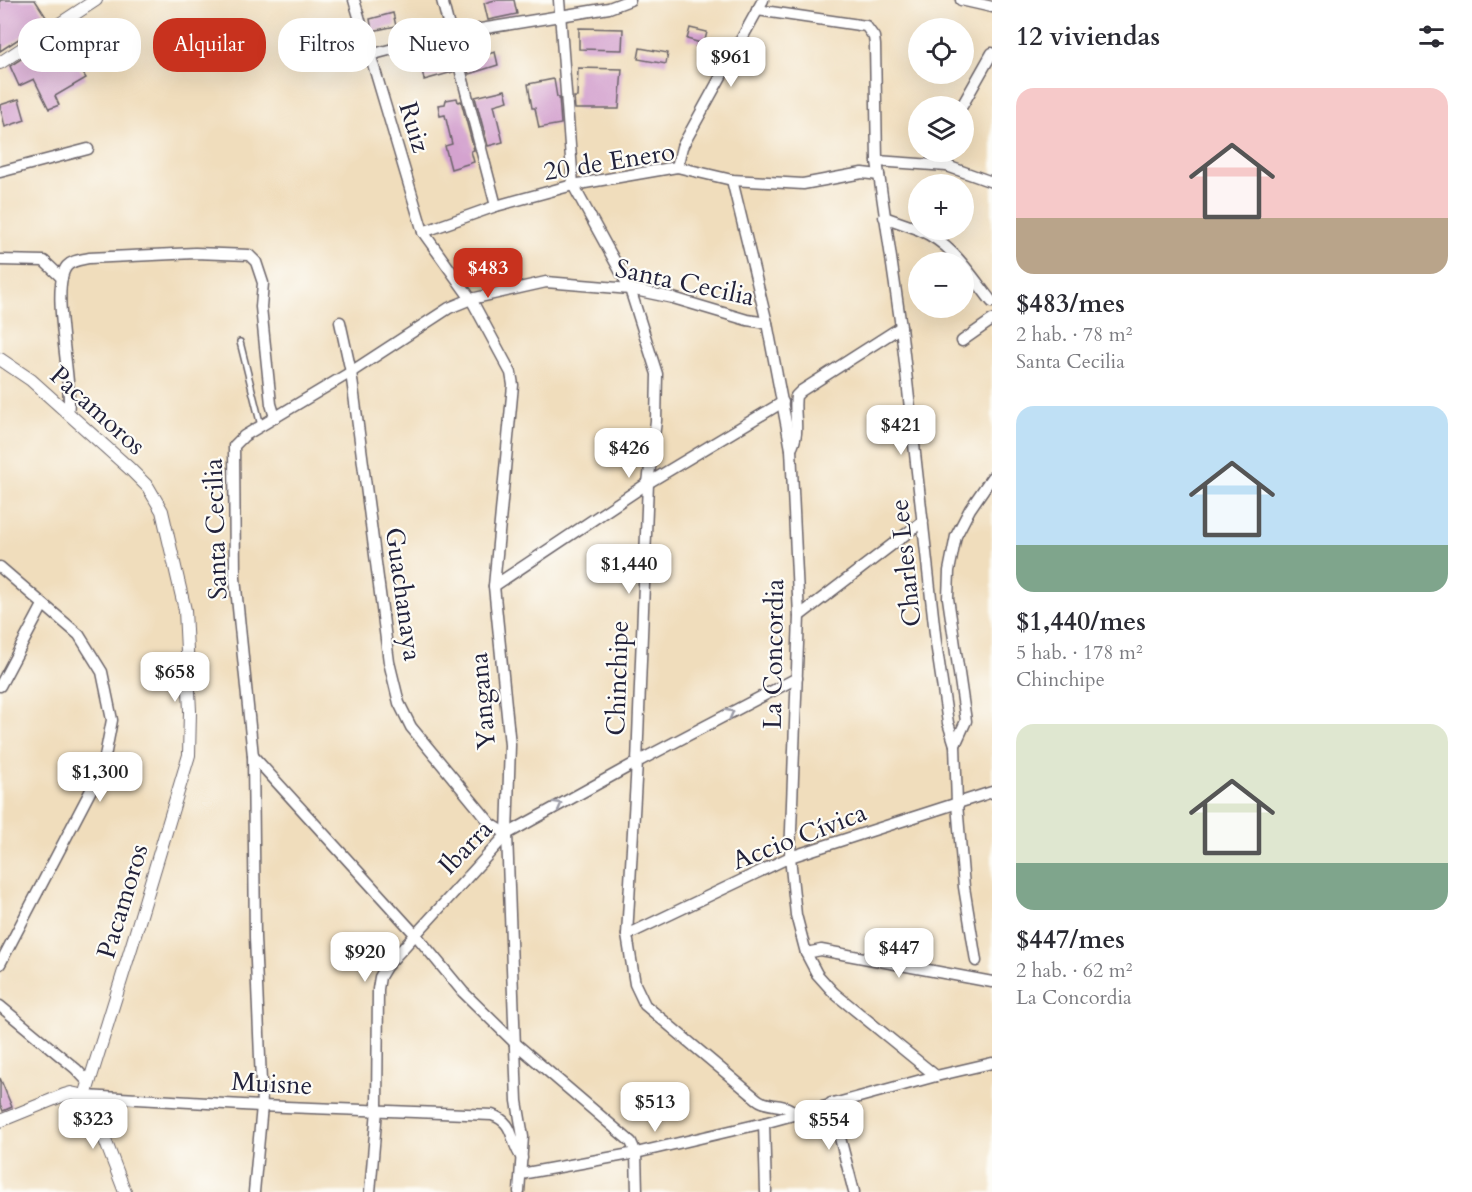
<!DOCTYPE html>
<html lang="es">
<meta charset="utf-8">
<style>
body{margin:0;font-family:Cardo,serif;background:#f2f2f3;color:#2b2b33;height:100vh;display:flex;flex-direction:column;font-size:22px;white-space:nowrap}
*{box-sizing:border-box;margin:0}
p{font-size:20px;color:#7c7c81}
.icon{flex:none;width:33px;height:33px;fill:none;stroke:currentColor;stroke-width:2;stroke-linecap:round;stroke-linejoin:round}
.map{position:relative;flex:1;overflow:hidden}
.details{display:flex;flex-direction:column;background:#fff;width:480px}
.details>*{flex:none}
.banner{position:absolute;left:18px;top:18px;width:570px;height:54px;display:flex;gap:12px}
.tools{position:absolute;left:908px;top:18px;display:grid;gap:12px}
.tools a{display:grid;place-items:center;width:66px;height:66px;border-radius:50%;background:#fff;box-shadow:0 6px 24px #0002;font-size:30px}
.price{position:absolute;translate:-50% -51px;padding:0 14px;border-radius:12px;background:#fff;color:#222;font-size:20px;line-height:39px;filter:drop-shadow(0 2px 3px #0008)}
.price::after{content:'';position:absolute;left:50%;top:36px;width:18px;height:14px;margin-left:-9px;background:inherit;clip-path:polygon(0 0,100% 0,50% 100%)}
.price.current{background:#c8321e;color:#fff}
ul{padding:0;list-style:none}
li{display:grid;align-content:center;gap:12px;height:318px;padding:0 24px}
li span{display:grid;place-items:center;height:186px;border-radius:18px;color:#555}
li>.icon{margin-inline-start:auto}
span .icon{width:108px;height:108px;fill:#fffc;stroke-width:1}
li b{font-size:26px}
h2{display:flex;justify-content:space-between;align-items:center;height:72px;padding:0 24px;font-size:26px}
.tag{padding:0 21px;border-radius:24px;background:#fff;box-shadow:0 6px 24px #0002;font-size:21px;line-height:54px}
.tag.current{background:#c8321e;color:#fff}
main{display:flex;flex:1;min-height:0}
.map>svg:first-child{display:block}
.building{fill:#d4a3cf}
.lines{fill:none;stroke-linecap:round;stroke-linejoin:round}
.service-casing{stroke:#6a6368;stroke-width:8}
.minor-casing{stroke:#6a6368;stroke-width:13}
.tertiary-casing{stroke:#6a6368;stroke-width:14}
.service{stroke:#fff;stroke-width:5}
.minor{stroke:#fff;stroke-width:10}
.tertiary{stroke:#fff;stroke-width:12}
.oneway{stroke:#9c9ca7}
.labels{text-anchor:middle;stroke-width:4.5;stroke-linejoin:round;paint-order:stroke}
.street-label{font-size:26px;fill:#22223b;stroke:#fdfcf7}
</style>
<main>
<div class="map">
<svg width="992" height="1192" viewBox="0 0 992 1192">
<rect width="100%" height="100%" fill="#fdfcf7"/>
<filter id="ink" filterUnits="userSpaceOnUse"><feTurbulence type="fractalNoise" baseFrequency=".0167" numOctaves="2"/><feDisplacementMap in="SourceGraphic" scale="12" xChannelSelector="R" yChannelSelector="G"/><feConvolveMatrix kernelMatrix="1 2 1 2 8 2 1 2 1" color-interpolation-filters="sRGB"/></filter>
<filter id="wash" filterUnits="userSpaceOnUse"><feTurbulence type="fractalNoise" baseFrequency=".008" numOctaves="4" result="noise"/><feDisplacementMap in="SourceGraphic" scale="24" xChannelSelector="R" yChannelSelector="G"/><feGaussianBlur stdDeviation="1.35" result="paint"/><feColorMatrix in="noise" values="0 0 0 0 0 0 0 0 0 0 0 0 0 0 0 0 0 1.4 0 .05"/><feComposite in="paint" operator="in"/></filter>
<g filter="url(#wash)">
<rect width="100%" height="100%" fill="#f0ddbc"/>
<g id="blocks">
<g class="building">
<path d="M0 0H35L48 20 0 51Z"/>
<path d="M495 0H514L517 14 488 20 484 3Z"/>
<path d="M393 13 396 26 372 31 370 19Z"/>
<path d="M579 28 623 29 622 50 579 49Z"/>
<path d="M690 28 707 32 704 44 687 39Z"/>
<path d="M64 31 78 55 73 57 86 78 55 96 59 105 49 109 34 79 19 86 10 66Z"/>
<path d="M476 39 481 56 495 52 498 65 469 74 461 43Z"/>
<path d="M446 46 453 72 424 80 419 53Z"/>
<path d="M640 48 668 53 666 64 638 59Z"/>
<path d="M578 68 622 69 619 109H575L574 97H577Z"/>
<path d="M554 79 557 97H559L561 124 539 128 535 108H532L528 84Z"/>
<path d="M505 90 508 101 494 105 503 142 488 146 475 97Z"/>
<path d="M457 98 458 102 461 101 474 150 471 151 474 162 451 169 445 146 452 144 445 115 440 116 438 105 445 104 446 100Z"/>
<path d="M19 99 25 120 5 127 0 105Z"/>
<path d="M0 1078 12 1107 3 1111 0 1104Z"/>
</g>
</g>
</g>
<g filter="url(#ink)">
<use href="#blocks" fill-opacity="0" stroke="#6a6368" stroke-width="1.5"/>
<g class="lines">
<g class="service-casing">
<path id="service" d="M240 342 261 426"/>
</g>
<g class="minor-casing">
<g id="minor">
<path d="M354 0 423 232 471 299 511 373 513 385 494 586 510 745 507 834 517 1101 523 1137 519 1192"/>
<path d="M442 0 496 206"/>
<path d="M559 0 573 185 630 289 657 374 656 421 648 483 637 762 627 935 635 984 645 1005 757 1099C769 1109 788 1101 795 1115"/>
<path d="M961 0 992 7"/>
<path d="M757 10 866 26 874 37 875 45 877 161 947 166 992 182"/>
<path d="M370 55 450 34 609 8 630 0"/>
<path d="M962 106 992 53"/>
<path d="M877 161 901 327 936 643 948 723 955 745"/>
<path d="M947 166 948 152"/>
<path d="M677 167 682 147 763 0"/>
<path d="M0 172 88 149"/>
<path d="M732 180 767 323 791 449 799 616 790 857 796 915 806 953 817 974 834 993 936 1076"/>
<path d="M884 217 918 229"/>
<path d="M919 230C953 244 970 274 992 302"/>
<path d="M423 232 496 206 573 185 677 167 732 180 803 184 862 173 879 175"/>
<path d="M0 260 44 261 62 278"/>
<path d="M340 322 351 372 389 662 399 703 411 727 491 824 507 834"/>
<path d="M962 341 992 320"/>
<path d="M68 413C74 382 49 287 67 266 73 260 81 260 89 258L195 253 249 255 256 262 263 283 261 307 271 404 275 417"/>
<path d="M791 449C801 432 793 414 796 396L801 391 901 327"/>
<path d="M0 567 79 635 102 672 112 720 103 767 0 964"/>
<path d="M494 586 648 483 783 402"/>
<path d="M799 616 923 521"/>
<path d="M0 686 43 605"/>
<path d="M253 756 415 934 463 992 515 1043 631 1142 636 1153 637 1192"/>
<path d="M627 935 790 857 992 792"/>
<path d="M806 953 821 950 992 982"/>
<path d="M976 961 964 887 957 804 955 745 966 721 948 598 949 571 956 536 970 509 992 477"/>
<path d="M0 1006 76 1069 89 1083"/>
<path d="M85 1096 260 1106 492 1115C516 1123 509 1141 522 1158"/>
<path d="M831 1103 854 1192"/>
<path d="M764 1123 766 1192"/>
<path d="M521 1174 636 1153 764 1123 936 1076 992 1063"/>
<path d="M254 1192 262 1106 255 937 253 756 235 578 234 446 244 436 351 372 449 308 471 299 546 282 630 289 673 298 747 320 767 323"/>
<path d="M370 1192 377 1110 378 989 380 977 386 967 507 834 637 762 797 678"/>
</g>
</g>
<g class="tertiary-casing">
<g id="tertiary">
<path d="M0 63 96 0"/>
<path d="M0 359 31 380 129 468 148 487 162 511 185 610 190 711 189 755 132 945 85 1096"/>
<path d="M85 1096 92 1106 125 1192"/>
<path d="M0 1121 64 1095 71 1093 85 1096"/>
</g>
</g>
<use href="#service" class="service"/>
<use href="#minor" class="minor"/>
<use href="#tertiary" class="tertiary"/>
</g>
<defs><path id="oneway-chevron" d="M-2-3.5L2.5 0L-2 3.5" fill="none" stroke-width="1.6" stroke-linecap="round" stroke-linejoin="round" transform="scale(1.5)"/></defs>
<g class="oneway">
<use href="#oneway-chevron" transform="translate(730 713) rotate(-28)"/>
<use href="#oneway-chevron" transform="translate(558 805) rotate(-29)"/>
</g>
</g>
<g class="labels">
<g class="street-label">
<text transform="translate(415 127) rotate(73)" y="9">Ruiz</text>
<text transform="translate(609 161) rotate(-9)" y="9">20 de Enero</text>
<text transform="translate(685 282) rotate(12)" y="9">Santa Cecilia</text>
<text transform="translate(98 410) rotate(42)" y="9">Pacamoros</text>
<text transform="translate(215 529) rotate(-92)" y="9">Santa Cecilia</text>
<text transform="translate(905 563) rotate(-96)" y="9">Charles Lee</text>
<text transform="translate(404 594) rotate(82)" y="9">Guachanaya</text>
<text transform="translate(773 654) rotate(-89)" y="9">La Concordia</text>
<text transform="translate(617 678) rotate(-88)" y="9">Chinchipe</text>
<text transform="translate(482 701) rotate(-95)" y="9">Yangana</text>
<text transform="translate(799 836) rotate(-21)" y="9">Accio Cívica</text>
<text transform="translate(465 847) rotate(-46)" y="9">Ibarra</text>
<text transform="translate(122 901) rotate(-73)" y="9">Pacamoros</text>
<text transform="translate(272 1083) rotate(3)" y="9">Muisne</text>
</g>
</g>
</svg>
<div class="tools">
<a><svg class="icon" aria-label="locate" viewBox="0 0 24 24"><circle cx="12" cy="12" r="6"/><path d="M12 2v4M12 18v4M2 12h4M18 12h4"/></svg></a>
<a><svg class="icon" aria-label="layers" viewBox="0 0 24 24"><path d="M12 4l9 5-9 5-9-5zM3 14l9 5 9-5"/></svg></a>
<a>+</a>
<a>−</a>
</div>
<b class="price" style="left:731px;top:88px">$961</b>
<b class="price current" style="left:488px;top:299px">$483</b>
<b class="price" style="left:901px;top:456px">$421</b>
<b class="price" style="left:629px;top:479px">$426</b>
<b class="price" style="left:629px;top:595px">$1,440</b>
<b class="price" style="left:175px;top:703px">$658</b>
<b class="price" style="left:100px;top:803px">$1,300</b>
<b class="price" style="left:899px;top:979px">$447</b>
<b class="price" style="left:365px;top:983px">$920</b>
<b class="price" style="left:655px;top:1133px">$513</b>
<b class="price" style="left:93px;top:1150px">$323</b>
<b class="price" style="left:829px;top:1151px">$554</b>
<div class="banner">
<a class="tag">Comprar</a>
<a class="tag current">Alquilar</a>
<a class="tag">Filtros</a>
<a class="tag">Nuevo</a>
</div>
</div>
<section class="details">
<h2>12 viviendas<svg class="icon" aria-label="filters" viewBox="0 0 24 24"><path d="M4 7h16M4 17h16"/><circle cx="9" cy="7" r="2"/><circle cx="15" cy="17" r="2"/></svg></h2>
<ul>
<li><span style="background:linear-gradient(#f6c9c9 70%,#b9a48a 0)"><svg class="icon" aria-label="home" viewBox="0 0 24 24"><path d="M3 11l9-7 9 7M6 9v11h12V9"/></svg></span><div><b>$483/mes</b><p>2 hab. · 78 m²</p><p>Santa Cecilia</p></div></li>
<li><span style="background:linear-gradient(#bfe0f5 75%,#7fa58c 0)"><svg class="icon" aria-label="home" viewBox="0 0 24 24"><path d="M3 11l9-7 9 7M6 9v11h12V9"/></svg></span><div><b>$1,440/mes</b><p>5 hab. · 178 m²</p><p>Chinchipe</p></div></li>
<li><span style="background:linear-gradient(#dfe7d0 75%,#7fa58c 0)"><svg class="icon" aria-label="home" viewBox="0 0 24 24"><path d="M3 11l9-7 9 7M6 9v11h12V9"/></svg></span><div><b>$447/mes</b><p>2 hab. · 62 m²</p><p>La Concordia</p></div></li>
</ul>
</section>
</main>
